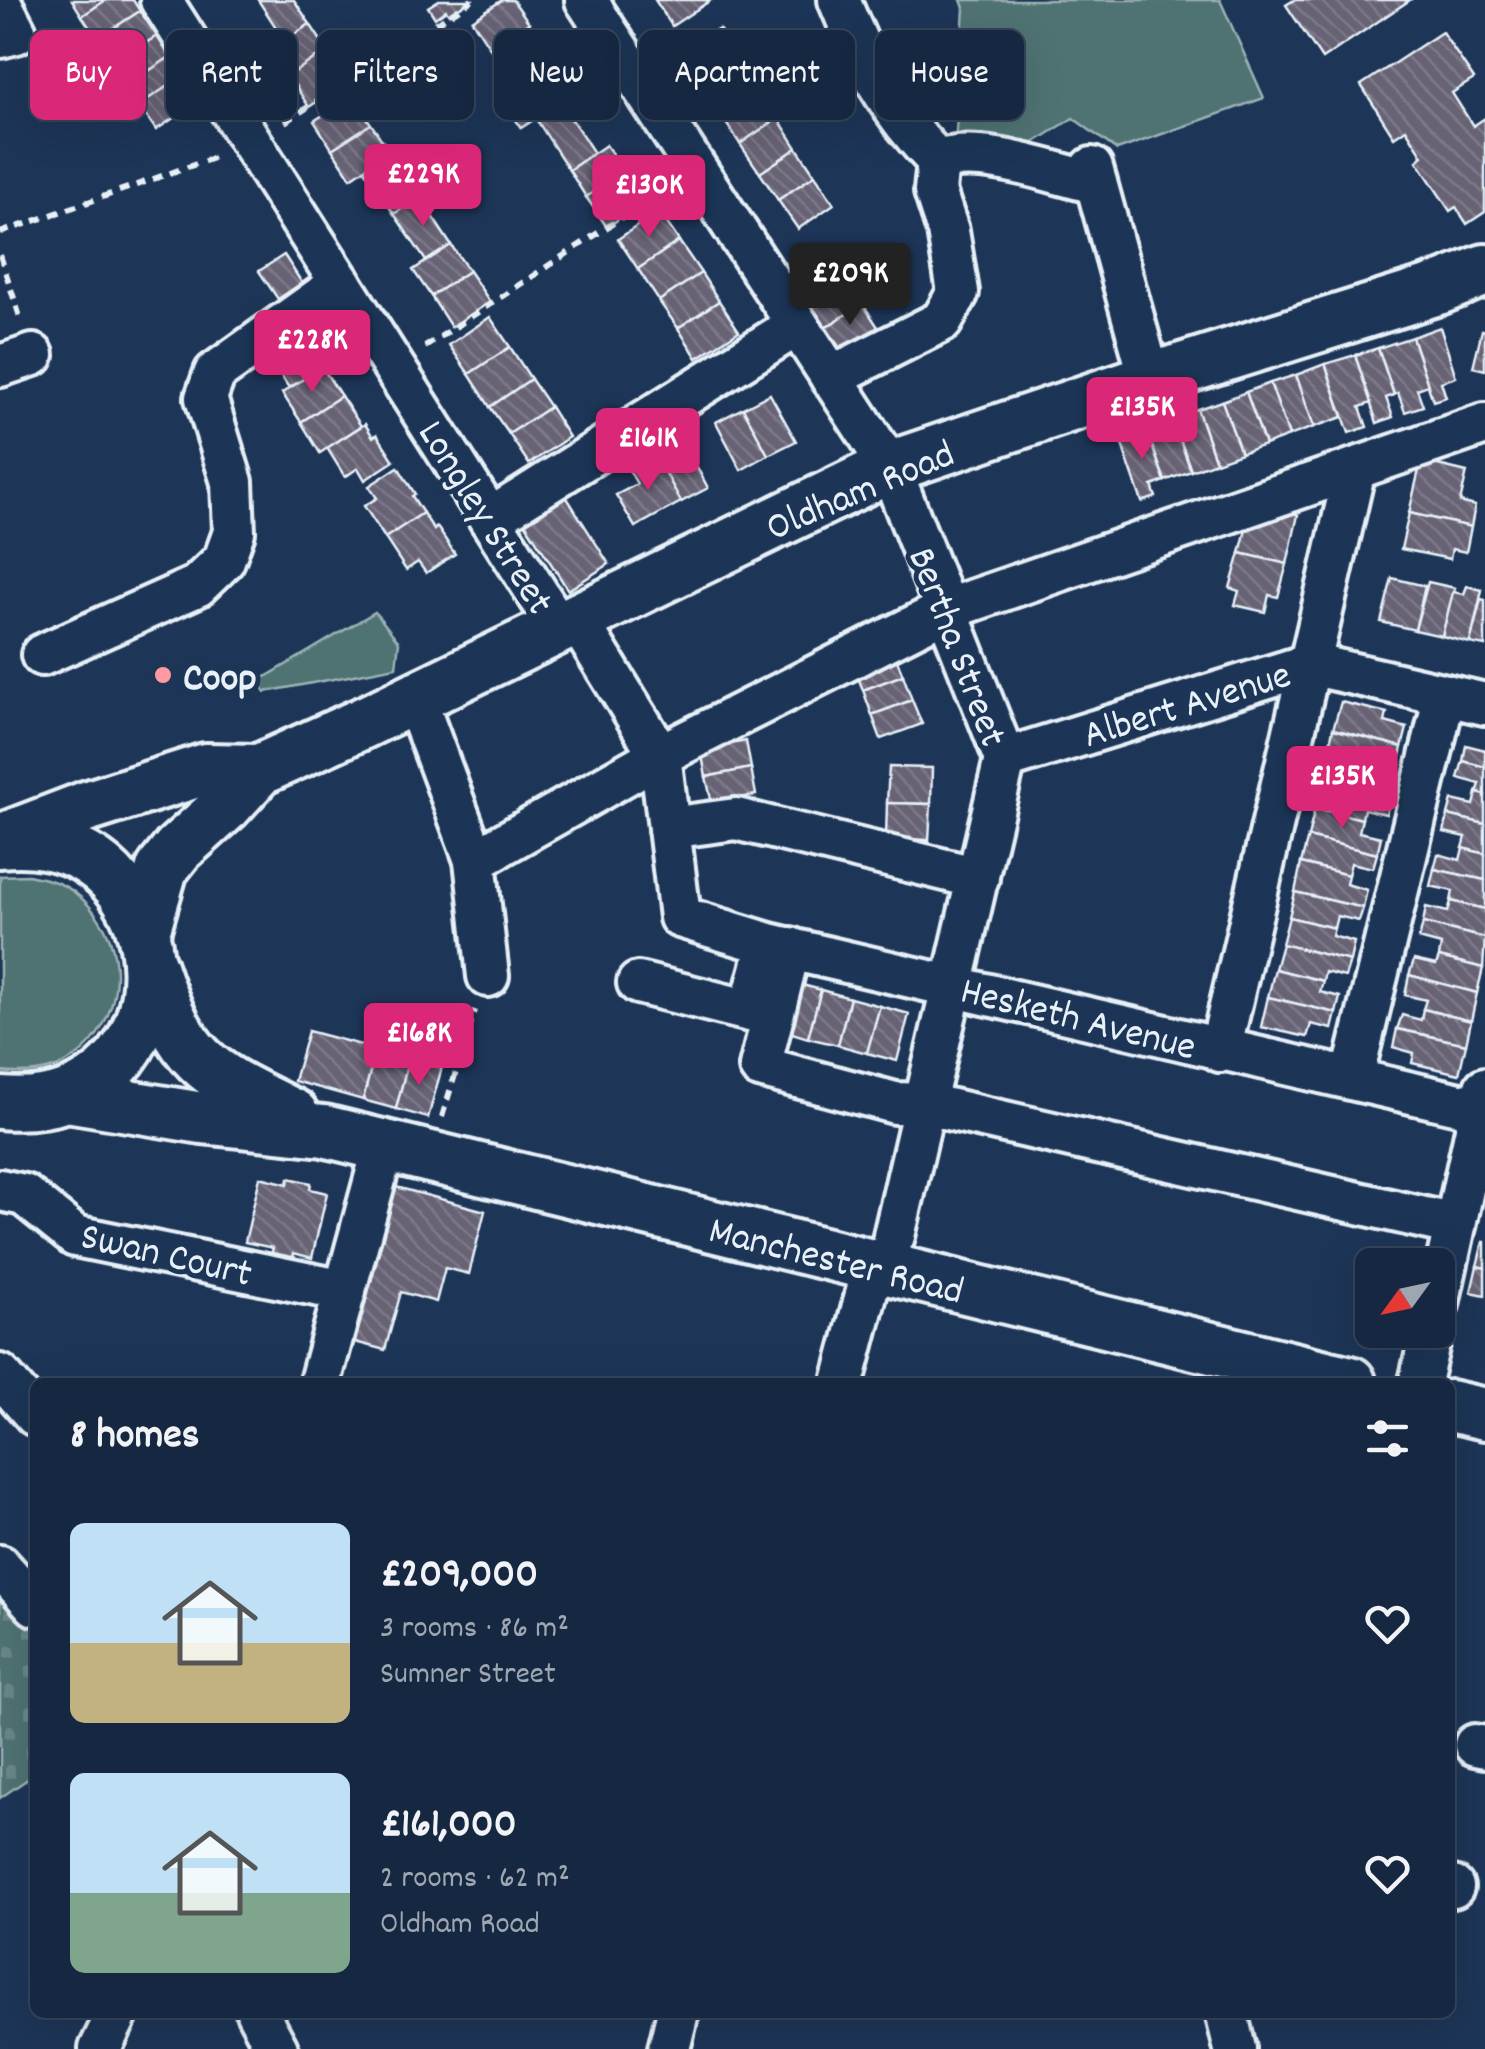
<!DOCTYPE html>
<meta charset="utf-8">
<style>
body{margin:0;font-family:Dekko,sans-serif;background:#23344c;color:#f1f3f6;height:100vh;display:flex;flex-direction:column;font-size:38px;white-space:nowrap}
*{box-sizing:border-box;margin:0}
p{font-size:32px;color:#9ea6b1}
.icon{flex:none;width:55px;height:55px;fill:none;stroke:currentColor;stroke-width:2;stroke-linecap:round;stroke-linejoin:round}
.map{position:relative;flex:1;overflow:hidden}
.details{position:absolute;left:30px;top:1378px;width:1425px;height:640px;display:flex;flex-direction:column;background:#162841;border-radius:15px;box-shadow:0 10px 40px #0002,0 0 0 2px #35445a}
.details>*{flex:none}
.banner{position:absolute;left:30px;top:30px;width:1425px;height:90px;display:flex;gap:20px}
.needle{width:65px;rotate:237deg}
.buttons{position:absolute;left:1355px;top:1248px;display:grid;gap:20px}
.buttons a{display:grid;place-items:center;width:100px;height:100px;border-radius:15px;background:#162841;box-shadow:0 10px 40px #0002,0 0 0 2px #35445a;font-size:50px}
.price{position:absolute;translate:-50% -85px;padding:0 22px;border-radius:10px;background:#db2777;color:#fff;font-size:32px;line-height:65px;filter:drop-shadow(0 2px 5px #0008)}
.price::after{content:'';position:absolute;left:50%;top:60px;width:30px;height:22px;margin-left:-15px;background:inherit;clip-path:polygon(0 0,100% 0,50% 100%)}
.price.current{background:#222;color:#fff}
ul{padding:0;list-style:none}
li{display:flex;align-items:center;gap:30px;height:250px;padding:0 40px}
li span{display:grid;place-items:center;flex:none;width:280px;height:200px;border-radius:15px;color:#555}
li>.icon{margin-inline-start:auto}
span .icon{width:120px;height:120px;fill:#fffc;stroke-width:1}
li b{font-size:42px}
h2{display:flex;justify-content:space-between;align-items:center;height:120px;padding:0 40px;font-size:42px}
.chip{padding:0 35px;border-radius:15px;background:#162841;box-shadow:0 10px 40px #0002,0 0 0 2px #35445a;font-size:35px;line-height:90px}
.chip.current{background:#db2777;color:#fff}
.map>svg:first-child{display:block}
.grass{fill:#507272;stroke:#9cb2b5;stroke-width:2.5}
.cemetery{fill:url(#cemetery-stones);stroke:#9cb2b5;stroke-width:2.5}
.building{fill:url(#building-back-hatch);stroke:#e8f1f8;stroke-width:2.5}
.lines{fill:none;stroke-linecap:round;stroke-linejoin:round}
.minor-casing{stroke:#e8f1f8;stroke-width:48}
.major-casing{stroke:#e8f1f8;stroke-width:58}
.path{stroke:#e8f1f8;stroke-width:6;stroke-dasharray:10 8;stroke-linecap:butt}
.minor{stroke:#1d3557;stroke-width:40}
.major{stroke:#1d3557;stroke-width:50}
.poi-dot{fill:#ff9aa2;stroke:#1d3557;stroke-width:4}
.labels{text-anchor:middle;stroke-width:10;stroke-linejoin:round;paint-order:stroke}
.street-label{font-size:40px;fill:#e8f1f8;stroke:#1d3557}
.poi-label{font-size:40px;font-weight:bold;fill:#e8f1f8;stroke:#1d3557;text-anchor:start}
</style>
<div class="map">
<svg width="1485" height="2049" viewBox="0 0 1485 2049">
<defs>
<pattern id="cemetery-stones" width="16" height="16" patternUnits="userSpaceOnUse" patternTransform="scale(2.5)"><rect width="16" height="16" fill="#507272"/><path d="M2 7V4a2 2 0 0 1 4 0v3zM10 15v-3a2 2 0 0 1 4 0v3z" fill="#698787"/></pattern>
<pattern id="building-back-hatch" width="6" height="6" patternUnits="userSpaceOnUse" patternTransform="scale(2.5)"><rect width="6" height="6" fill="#676275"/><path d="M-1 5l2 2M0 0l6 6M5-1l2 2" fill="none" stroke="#7d7989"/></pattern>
</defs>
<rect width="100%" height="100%" fill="#1d3557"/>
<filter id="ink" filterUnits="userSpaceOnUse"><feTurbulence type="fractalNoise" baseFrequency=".01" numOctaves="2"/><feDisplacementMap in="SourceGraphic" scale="20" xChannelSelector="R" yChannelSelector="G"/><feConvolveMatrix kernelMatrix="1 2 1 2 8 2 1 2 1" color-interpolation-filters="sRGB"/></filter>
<g filter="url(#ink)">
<g class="grass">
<path d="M961 0H1220L1264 98 1117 150 1073 118 1021 151 955 146 964 8Z"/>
<path d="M375 612 399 642 396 667 265 692 259 681Z"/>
<path d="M28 875C38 877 49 879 58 883 75 890 89 904 99 919 134 968 113 1047 54 1068 36 1074 19 1074 0 1072V876Z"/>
</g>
<path class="cemetery" d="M0 1582 35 1622V1774L0 1798Z"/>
<g class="building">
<path d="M72 0H106L82 16Z"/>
<path d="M106 0H133L140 11 97 39 82 16Z"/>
<path d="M258 0H294L310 24 285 41Z"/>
<path d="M439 0H471L449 14 446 10 435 18 428 7Z"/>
<path d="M502 0H513L529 23 490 48 472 20Z"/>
<path d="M655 0H711L672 26Z"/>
<path d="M1294 0H1410L1322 59 1286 5Z"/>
<path d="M140 11 157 36 95 76 81 54 99 43 97 39Z"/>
<path d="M529 23 547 51 509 76 490 48Z"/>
<path d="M310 24 327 50 289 76 272 49Z"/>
<path d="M719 29 738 59 700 84 681 53Z"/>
<path d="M1442 32 1474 79 1452 93 1473 126 1485 118V212L1467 224 1456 207 1450 211 1417 161 1423 156 1406 129 1394 137 1361 85Z"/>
<path d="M157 36 170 57 127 85 113 64Z"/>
<path d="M327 50 348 81 309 107 289 76Z"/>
<path d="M170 57 182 77 124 115 111 96Z"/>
<path d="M738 59 759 89 720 114 700 84Z"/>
<path d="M534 60 563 106 538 122 535 119 521 128 502 97 516 88 509 76Z"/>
<path d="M182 77 199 101 156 130 139 105Z"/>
<path d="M759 89 778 118 740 144 720 114Z"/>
<path d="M353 96 371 124 332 149 314 121Z"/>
<path d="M563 106 594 153 569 170 538 122Z"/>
<path d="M778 118 797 148 760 173 740 144Z"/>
<path d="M371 124 390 152 351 178 332 149Z"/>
<path d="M606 145 625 172 586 197 569 170Z"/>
<path d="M797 148 815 175 778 200 760 173Z"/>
<path d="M390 152 420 198 394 214 364 169Z"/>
<path d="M625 172 644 202 607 227 586 197Z"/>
<path d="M815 175 834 204 798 229 778 200Z"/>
<path d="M420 198 451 245 426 261 394 214Z"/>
<path d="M659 211 679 241 638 269 618 239Z"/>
<path d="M679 241 701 273 659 301 638 269Z"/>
<path d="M451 245 469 271 431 296 413 270Z"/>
<path d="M284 255 302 283 278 299 259 271Z"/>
<path d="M834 257 849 281 808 306 794 283Z"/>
<path d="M469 271 490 302 451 327 431 296Z"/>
<path d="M701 273 719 301 678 328 659 301Z"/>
<path d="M849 281 863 304 823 329 808 306Z"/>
<path d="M719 301 739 331 697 358 678 328Z"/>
<path d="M863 304 878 327 838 352 823 329Z"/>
<path d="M490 317 510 347 469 374 449 345Z"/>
<path d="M305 321 322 348 319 350 327 364 289 388 271 360 283 352 276 340Z"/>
<path d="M1440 327 1456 377 1441 382 1446 397 1433 401 1412 337Z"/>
<path d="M1482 330 1485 331V370L1473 367Z"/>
<path d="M1412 337 1428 385 1417 389 1423 406 1405 412 1398 393 1394 395 1378 348Z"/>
<path d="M510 347 531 379 490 407 469 374Z"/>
<path d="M1378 348 1394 395 1386 398 1393 417 1377 423 1355 355Z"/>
<path d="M1355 355 1371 403 1360 407 1367 427 1349 433 1325 364Z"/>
<path d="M1325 364 1343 417 1314 427 1296 375Z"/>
<path d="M322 367 341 396 301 422 282 393Z"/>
<path d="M1296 375 1314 427 1289 436 1270 383Z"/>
<path d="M531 379 550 407 509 434 490 407Z"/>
<path d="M1270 383 1289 436 1265 445 1246 392Z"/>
<path d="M1246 392 1265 445 1241 453 1222 401Z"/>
<path d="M770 394 796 441 768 455 743 408Z"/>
<path d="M341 396 361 426 320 453 301 422Z"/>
<path d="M1222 401 1241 453 1216 462 1197 409Z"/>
<path d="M550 407 569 437 529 464 509 434Z"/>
<path d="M743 408 768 455 741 470 716 422Z"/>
<path d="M1197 409 1216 462 1191 471 1172 417Z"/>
<path d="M1172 417 1191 471 1165 481 1145 427Z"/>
<path d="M365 424 373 437 377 434 394 461 365 480 358 468 345 477 327 448Z"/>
<path d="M1145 427 1165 481 1152 486 1156 497 1142 502 1119 436Z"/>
<path d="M683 441 708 488 681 502 656 455Z"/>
<path d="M656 455 681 502 635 527 616 495 637 484 629 470Z"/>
<path d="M1421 461 1467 472 1460 502 1475 506 1471 527 1409 513Z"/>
<path d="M398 467 415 494 412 496 423 513 385 538 364 506 377 498 369 486Z"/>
<path d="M557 482 609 564 568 590 516 509Z"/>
<path d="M1279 505 1298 515 1287 564 1240 553 1250 514Z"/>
<path d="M423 513 434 530 437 527 455 554 426 573 418 562 406 570 385 538Z"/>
<path d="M1409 513 1471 527 1466 552 1452 549 1450 559 1401 549Z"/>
<path d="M1240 553 1287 564 1278 597 1269 595 1265 612 1235 605 1239 591 1230 588Z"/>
<path d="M1392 578 1425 586 1415 630 1381 622Z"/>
<path d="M1428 582 1455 588 1442 636 1415 630Z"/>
<path d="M1467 586 1482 590 1470 643 1442 636 1453 592 1464 594Z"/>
<path d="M1481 599 1485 600V646L1470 643Z"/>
<path d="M893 650 903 675 863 690 853 665Z"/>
<path d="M903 675 912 700 872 715 863 690Z"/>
<path d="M912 700 922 724 881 739 872 715Z"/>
<path d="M1341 702 1387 713 1385 722 1407 728 1402 747 1333 729Z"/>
<path d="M1333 729 1402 747 1399 761 1377 755 1375 765 1328 754Z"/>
<path d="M746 741 751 768 706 777 701 750Z"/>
<path d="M1466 745 1485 750V767L1463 761Z"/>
<path d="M1328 754 1375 765 1372 777 1394 782 1390 801 1321 784Z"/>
<path d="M1463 761 1485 767V795L1477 793 1480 784 1458 778Z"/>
<path d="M889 767 932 768 931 804 887 803Z"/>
<path d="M751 768 756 795 712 803 706 777Z"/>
<path d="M1321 784 1390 801 1386 814 1364 809 1362 819 1315 808Z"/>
<path d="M1477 793 1485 795V824L1448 815 1452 800 1474 805Z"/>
<path d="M887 803 931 804 929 840 886 838Z"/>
<path d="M1315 808 1362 819 1359 832 1381 837 1377 854 1308 837Z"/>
<path d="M1448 815 1485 824V854L1463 848 1466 837 1444 832Z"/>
<path d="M1308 837 1377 854 1373 868 1351 863 1348 875 1301 863Z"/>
<path d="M1463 848 1485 854V880L1434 869 1438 854 1460 860Z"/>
<path d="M1301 863 1348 875 1346 884 1367 890 1363 908 1295 892Z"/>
<path d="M1434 869 1485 880V909L1451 901 1453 891 1430 886Z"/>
<path d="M1295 892 1363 908 1359 921 1337 916 1334 928 1289 917Z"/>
<path d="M1451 901 1485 909V938L1423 923 1426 907 1448 912Z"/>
<path d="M1289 917 1334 928 1332 936 1354 942 1350 961 1282 944Z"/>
<path d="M1423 923 1485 938 1483 968 1439 957 1441 945 1419 939Z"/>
<path d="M1282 944 1350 961 1345 977 1325 972 1323 981 1275 969Z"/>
<path d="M1439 957 1483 968 1477 993 1409 975 1414 960 1436 965Z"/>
<path d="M1275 969 1323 981 1320 992 1340 997 1336 1013 1268 997Z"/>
<path d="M1409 975 1477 993 1471 1021 1423 1009 1426 1000 1405 995Z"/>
<path d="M791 982 821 990 808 1038 779 1029Z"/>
<path d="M821 990 850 998 838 1045 808 1038Z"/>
<path d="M1268 997 1336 1013 1332 1029 1311 1024 1307 1037 1261 1027Z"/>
<path d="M850 998 880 1006 867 1053 838 1045Z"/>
<path d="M880 1006 909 1014 897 1061 867 1053Z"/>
<path d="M1423 1009 1471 1021 1466 1044 1397 1029 1402 1015 1421 1020Z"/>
<path d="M1397 1029 1466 1044 1459 1074 1412 1063 1414 1053 1393 1047Z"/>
<path d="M308 1031 376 1049 363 1100 294 1081Z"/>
<path d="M376 1049 409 1058 396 1109 363 1100Z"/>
<path d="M409 1058 442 1067 428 1118 396 1109Z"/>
<path d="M260 1177 288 1184 289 1178 311 1183 310 1189 327 1193 312 1258 294 1253 292 1263 270 1258 273 1248 245 1242Z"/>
<path d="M396 1187 485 1211 469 1274 445 1268 436 1302 401 1292 385 1350 355 1342Z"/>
<path d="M1483 1242H1485V1268L1477 1266Z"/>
<path d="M1477 1266 1485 1268V1295L1471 1292Z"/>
</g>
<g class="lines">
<g class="minor-casing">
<g id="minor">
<path d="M161 0 558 626"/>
<path d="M586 0 890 467 1005 759 894 1236"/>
<path d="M839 0C867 67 887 109 938 161"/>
<path d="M0 2 16 33 0 37"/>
<path d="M938 161C981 146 1051 173 1096 183"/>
<path d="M1092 168 1150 379"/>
<path d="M0 366 33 355"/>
<path d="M831 377 942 321 958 292 948 231 935 191 938 161"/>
<path d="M490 519 797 325"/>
<path d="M576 618 660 755 680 917 769 944 1485 1110"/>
<path d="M42 655 197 586 224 560 234 532 232 482 206 398 215 373 341 283"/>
<path d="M415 698 475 860 488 976"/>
<path d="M1005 759 1310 664 1485 704"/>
<path d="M669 828 736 819 978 878"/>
<path d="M475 860 660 755 948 609 1485 424"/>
<path d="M790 948 760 1067 895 1103 926 1104 1455 1225"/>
<path d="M638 983 750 1011 763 963"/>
<path d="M1220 1051 1355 469"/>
<path d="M1352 1079 1445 695"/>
<path d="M0 1190 24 1195 75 1236 345 1291"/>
<path d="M1438 1304 1485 1088"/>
<path d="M0 1375 35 1415"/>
<path d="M320 1382 384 1146"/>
<path d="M843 1382 873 1268"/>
<path d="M1420 1382 1432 1330"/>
<path d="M0 1566 35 1605"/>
<path d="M1475 1745 1485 1747"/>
<path d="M1450 1887H1453"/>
<path d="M257 2012 277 2049"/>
<path d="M1226 2012 1235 2049"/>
<path d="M100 2049 118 2012"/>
<path d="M669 2049 678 2012"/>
</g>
</g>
<g class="major-casing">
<g id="major">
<path d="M5 838 86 807 206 769 259 770"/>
<path d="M0 842C194 821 202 1121 0 1103"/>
<path d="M144 932 162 869 178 849 226 806 259 770 361 724 890 467 1150 379 1438 289 1485 270"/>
<path d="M151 967C183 1064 205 1072 293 1115"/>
<path d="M67 1096 202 1118 324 1131 1350 1382"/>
<path d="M1450 1406 1485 1414"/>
</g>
</g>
<g class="path">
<path d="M285 122 472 0"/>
<path d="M0 233 216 157"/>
<path d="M0 255 21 320"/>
<path d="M425 347 665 189"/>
<path d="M442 1117 475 1010"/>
</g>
<use href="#minor" class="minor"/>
<use href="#major" class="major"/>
</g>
</g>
<circle class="poi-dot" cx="163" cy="675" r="10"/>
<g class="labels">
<g class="street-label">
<text transform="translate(859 488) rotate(-23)" y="14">Oldham Road</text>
<text transform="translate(488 516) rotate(58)" y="14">Longley Street</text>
<text transform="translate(960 646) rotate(69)" y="14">Bertha Street</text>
<text transform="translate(1186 702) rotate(-17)" y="14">Albert Avenue</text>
<text transform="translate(1079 1016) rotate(14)" y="14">Hesketh Avenue</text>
<text transform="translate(167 1252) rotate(13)" y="14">Swan Court</text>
<text transform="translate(837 1258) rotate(14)" y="14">Manchester Road</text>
</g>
<g class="poi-label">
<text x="183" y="689">Coop</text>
</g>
</g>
</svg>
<div class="buttons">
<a><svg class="needle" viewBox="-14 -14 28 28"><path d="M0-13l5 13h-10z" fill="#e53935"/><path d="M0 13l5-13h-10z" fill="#9ea6b1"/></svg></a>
</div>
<b class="price" style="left:423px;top:229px">£229K</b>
<b class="price" style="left:649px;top:240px">£130K</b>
<b class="price current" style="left:850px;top:328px">£209K</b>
<b class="price" style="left:312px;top:395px">£228K</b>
<b class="price" style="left:1142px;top:462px">£135K</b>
<b class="price" style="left:648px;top:493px">£161K</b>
<b class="price" style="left:1342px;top:831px">£135K</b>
<b class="price" style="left:419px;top:1088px">£168K</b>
<div class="banner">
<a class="chip current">Buy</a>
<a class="chip">Rent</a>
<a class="chip">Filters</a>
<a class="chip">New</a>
<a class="chip">Apartment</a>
<a class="chip">House</a>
</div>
<section class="details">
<h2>8 homes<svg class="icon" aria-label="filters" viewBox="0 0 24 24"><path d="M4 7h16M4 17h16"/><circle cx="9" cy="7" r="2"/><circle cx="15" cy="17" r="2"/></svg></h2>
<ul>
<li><span style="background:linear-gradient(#bfe0f5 60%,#c2b280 0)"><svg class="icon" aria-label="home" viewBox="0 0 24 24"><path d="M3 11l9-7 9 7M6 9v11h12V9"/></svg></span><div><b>£209,000</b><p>3 rooms · 86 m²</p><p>Sumner Street</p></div><svg class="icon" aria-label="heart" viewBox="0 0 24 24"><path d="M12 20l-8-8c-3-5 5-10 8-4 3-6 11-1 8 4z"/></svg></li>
<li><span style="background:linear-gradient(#bfe0f5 60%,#7fa58c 0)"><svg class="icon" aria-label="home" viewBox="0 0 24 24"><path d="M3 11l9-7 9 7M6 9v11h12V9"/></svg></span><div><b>£161,000</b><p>2 rooms · 62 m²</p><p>Oldham Road</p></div><svg class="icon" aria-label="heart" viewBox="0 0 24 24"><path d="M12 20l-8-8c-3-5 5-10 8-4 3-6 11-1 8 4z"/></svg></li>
</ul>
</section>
</div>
